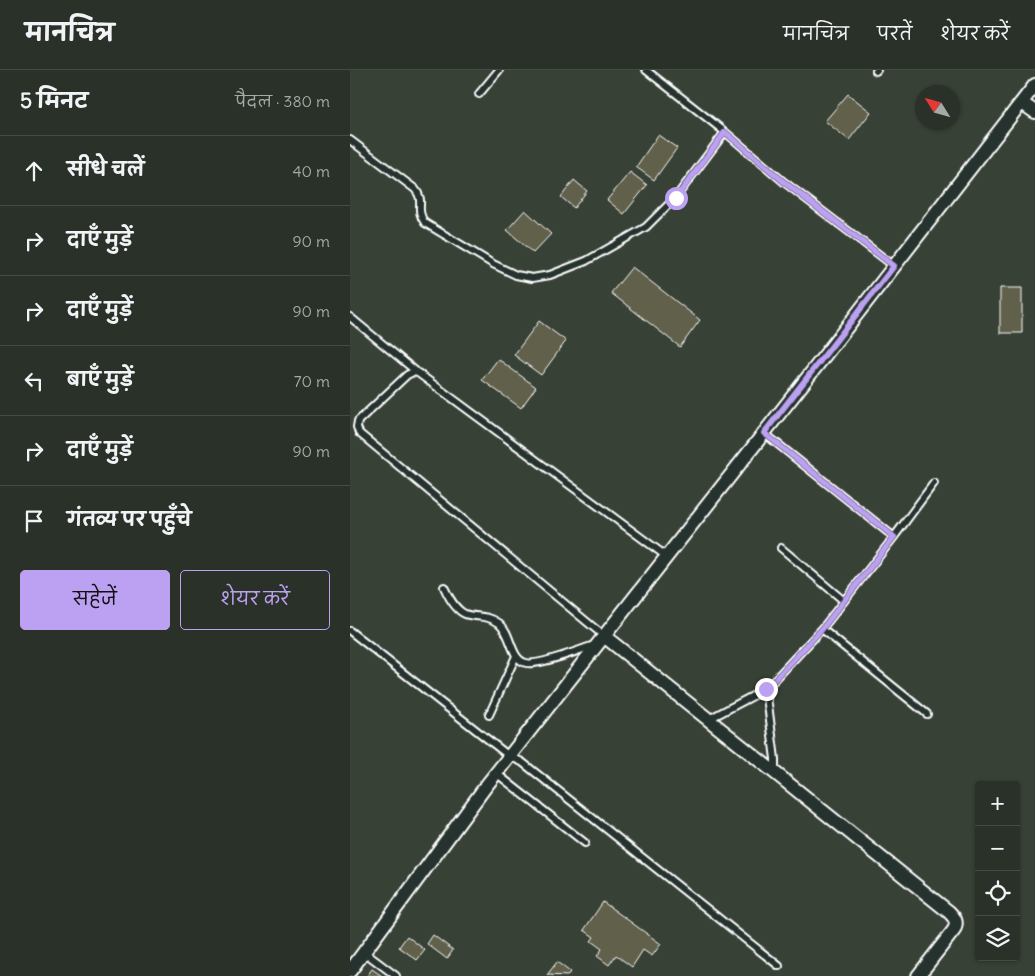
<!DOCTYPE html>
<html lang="hi">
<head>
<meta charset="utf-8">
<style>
  body { margin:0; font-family:Delius,"Playpen Sans Deva",sans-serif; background:#363d34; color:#f1f3f6 }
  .controls { position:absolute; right:15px; bottom:15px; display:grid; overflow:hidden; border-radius:5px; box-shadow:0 1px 4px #0004 }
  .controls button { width:45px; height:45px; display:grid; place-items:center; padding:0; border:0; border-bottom:1px solid #464c45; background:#2a3128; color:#f1f3f6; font:25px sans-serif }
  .compass { position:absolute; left:565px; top:15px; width:45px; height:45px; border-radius:50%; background:#2a3128; box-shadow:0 1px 4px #0004; rotate:307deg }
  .stop { position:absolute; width:15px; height:15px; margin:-11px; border:4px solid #bca0f2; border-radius:50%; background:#fff }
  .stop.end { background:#bca0f2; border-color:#fff; box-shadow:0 1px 5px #0008 }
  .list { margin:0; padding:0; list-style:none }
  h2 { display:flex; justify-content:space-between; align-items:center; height:65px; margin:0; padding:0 20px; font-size:21px }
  h2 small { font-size:16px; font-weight:400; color:#a5a9a8 }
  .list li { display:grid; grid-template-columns:32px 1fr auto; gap:15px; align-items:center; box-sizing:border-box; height:70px; padding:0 20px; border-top:1px solid #464c45 }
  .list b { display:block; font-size:19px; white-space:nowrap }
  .list em { font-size:16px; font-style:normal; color:#a5a9a8 }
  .actions { display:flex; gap:10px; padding:15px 20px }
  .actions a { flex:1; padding:11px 0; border:1px solid #bca0f2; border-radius:5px; text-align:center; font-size:18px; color:#bca0f2 }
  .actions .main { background:#bca0f2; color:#111 }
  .icon { flex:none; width:28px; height:28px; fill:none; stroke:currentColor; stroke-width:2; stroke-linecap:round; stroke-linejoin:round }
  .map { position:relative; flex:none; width:685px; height:906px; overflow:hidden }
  header { display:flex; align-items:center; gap:30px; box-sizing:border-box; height:70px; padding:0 25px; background:#2a3128; border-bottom:1px solid #464c45 }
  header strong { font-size:24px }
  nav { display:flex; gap:28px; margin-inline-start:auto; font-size:18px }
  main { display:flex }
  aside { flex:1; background:#2a3128 }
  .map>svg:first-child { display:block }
  .building { fill:#61614c; stroke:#fff }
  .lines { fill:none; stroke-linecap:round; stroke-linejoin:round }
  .lane-casing { stroke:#fff; stroke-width:10 }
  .street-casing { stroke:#fff; stroke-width:16 }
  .lane { stroke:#26332d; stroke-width:6 }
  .street { stroke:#26332d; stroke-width:12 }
  .route { stroke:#bca0f2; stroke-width:6 }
</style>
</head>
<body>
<header>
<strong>मानचित्र</strong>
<nav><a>मानचित्र</a><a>परतें</a><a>शेयर करें</a></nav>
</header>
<main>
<aside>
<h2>5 मिनट<small>पैदल · 380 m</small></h2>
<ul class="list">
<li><svg class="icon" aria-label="ahead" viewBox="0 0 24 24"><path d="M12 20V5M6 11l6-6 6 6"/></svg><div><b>सीधे चलें</b></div><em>40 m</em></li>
<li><svg class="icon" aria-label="right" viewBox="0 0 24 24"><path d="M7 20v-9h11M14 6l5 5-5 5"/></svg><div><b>दाएँ मुड़ें</b></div><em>90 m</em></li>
<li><svg class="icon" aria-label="right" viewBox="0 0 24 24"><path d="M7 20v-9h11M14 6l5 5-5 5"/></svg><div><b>दाएँ मुड़ें</b></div><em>90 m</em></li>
<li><svg class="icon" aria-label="left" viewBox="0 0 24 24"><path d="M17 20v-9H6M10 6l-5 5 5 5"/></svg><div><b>बाएँ मुड़ें</b></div><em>70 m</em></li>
<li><svg class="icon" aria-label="right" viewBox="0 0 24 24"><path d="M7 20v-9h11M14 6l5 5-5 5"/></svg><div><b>दाएँ मुड़ें</b></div><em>90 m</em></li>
<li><svg class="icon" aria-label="arrive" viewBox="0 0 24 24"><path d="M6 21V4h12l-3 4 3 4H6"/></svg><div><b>गंतव्य पर पहुँचे</b></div></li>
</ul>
<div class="actions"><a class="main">सहेजें</a><a>शेयर करें</a></div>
</aside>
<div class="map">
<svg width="685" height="906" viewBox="0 0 685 906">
  <rect width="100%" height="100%" fill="#384136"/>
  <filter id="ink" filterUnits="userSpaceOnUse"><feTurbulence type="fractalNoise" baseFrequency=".02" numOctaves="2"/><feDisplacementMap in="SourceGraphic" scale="10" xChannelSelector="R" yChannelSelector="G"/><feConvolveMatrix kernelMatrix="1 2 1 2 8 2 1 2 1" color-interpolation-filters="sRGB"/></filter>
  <g filter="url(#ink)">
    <path class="building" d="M498,24L521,42L499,70L475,51Z
      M308,65L327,78L304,110L286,97Z
      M280,102L297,115L274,144L257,130Z
      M224,110L237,121L224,138L211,127Z
      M175,140L201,164L183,183L157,160Z
      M282,197L350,250L330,277L261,223Z
      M650,218H672V263H650Z
      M189,251L216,271L191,305L164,285Z
      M148,289L186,317L171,338L132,310Z
      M253,832L311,874L302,886L293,880L282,897L266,885L259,895L247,886L252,879L241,871L244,867L234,860Z
      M83,865L103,880L97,889L77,874Z
      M57,866L75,880L67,890L49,877Z
      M207,892L220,902L217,906L197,905Z
      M22,899L32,906H17Z"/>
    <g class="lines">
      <g class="lane-casing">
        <path id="lane" d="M296,0L375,62L434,112L544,196
          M526,1L527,0
          M129,24L149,0
          M0,70L65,119C76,132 64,138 75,153L143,194L166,205L182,208L200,205L236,191L296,157L326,127L375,62
          M0,247L68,303
          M414,363L544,467L472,559L416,619L425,689V702
          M544,467L584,413
          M431,478L494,531
          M94,517C98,526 106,540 115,544C126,548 136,544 149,553C162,563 160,589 176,593C188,596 230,580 244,575
          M472,559L577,644
          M0,561L159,686L172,692L429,896
          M254,566L9,363L7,357L8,351L57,305L63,302L68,303L316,486
          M139,645L166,586
          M359,649L416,619
          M146,703L235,773
          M14,882L46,906"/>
      </g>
      <g class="street-casing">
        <path id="street" d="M672,33L685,42
          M254,566L599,842C605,848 608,852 604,860L568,906
          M0,901L136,716L451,316L685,15"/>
      </g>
      <use href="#lane" class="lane"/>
      <use href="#street" class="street"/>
    </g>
  </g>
  <g class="lines" filter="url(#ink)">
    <path class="route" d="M326,128L375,62L434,112L544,196L414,363L544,467L472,559L416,619"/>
  </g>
</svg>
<div class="controls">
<button>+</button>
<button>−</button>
<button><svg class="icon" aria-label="locate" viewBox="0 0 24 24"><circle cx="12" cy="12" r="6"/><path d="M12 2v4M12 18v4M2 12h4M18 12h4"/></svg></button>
<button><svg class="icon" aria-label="layers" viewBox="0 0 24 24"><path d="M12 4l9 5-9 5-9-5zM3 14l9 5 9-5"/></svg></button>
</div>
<svg class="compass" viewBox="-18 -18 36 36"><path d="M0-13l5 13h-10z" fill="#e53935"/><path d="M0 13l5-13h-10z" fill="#a5a9a8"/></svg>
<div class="stop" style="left:326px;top:128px"></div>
<div class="stop end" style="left:416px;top:619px"></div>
</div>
</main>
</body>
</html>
